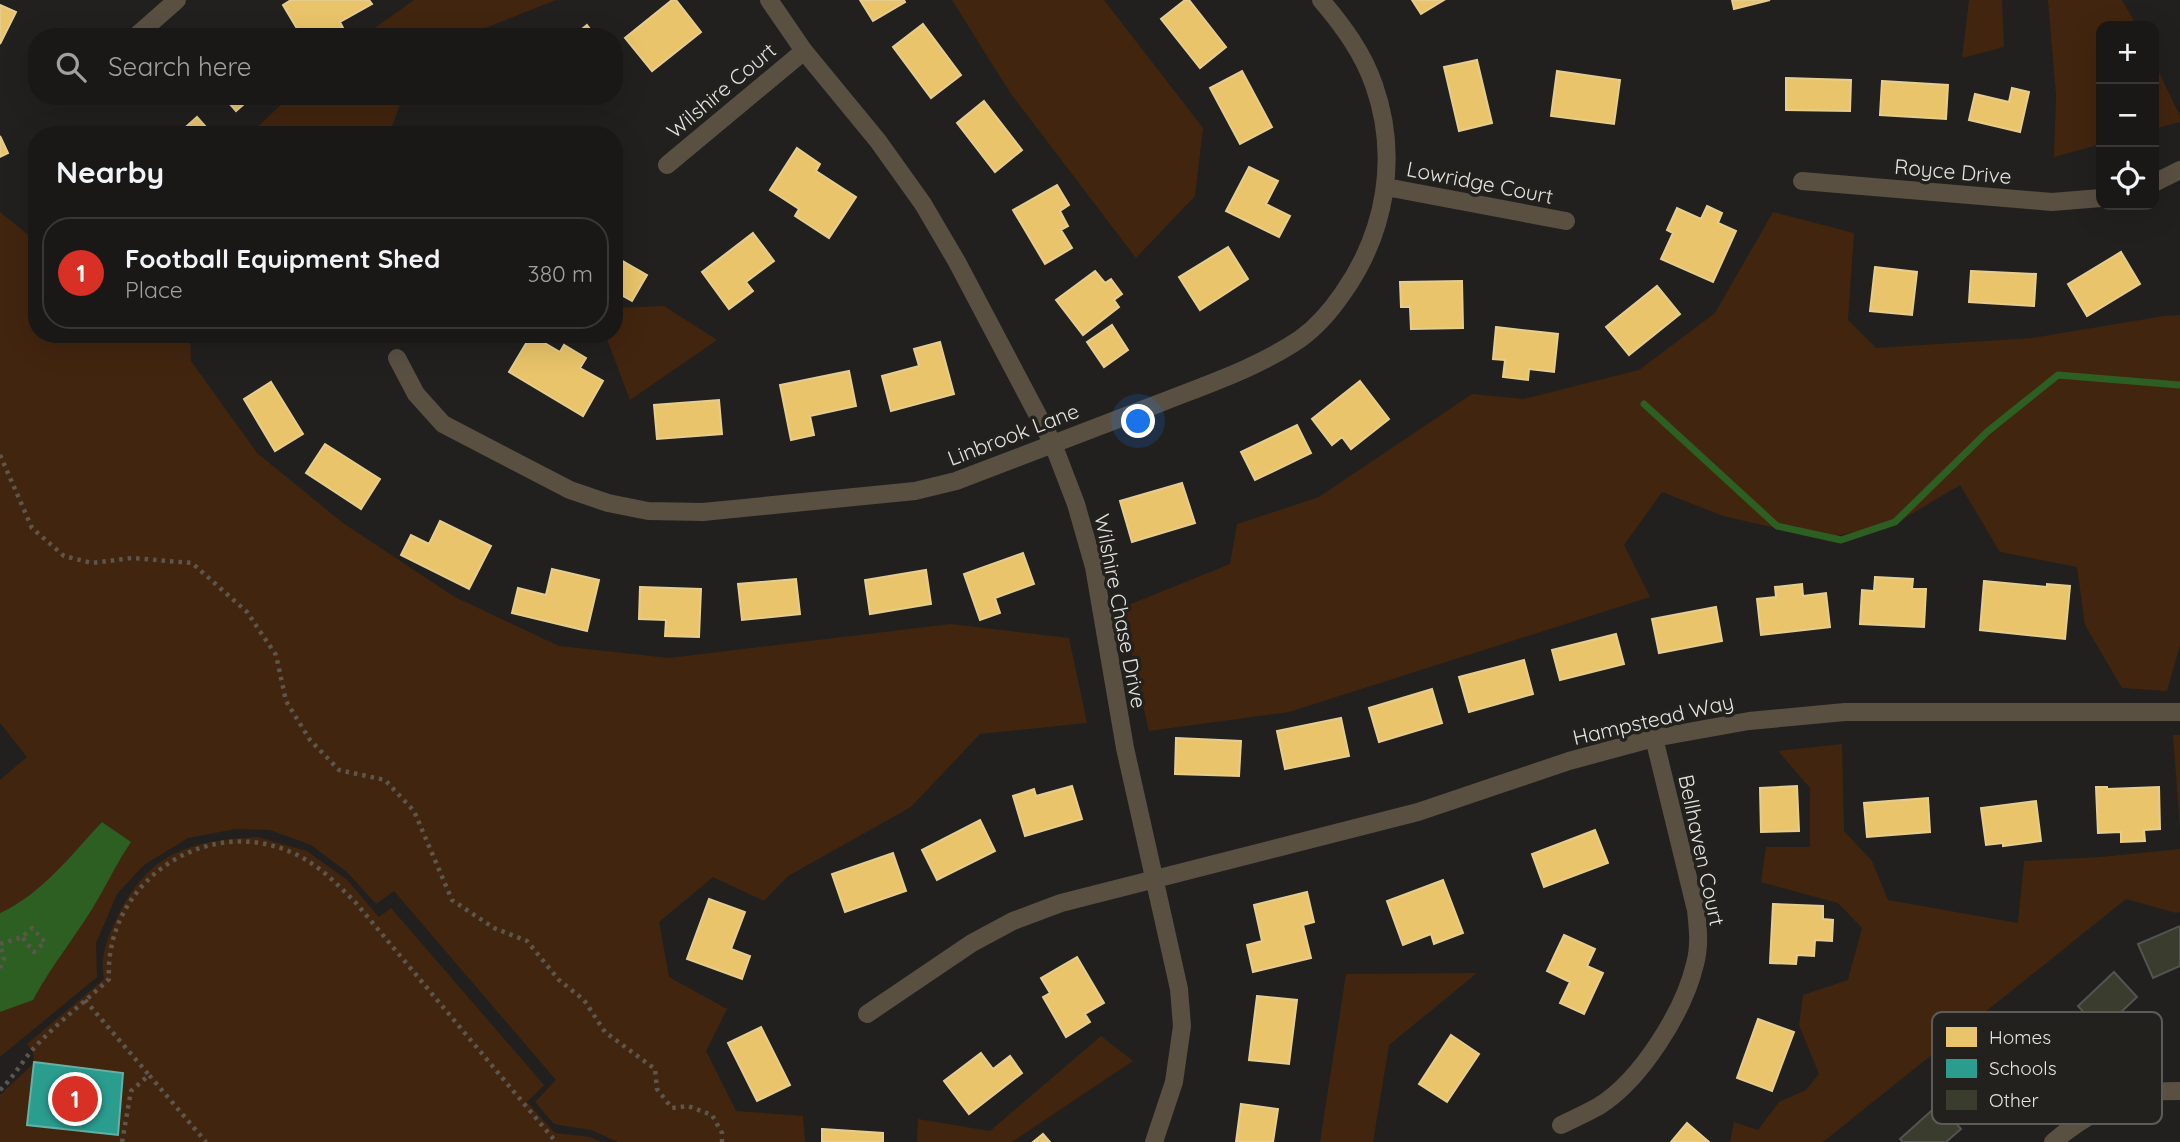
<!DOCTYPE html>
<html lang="en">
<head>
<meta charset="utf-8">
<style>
  body { margin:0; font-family:Quicksand,sans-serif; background:#262523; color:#f1f3f6 }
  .controls { position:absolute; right:21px; top:21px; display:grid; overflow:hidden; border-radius:14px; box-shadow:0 7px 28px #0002 }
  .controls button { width:63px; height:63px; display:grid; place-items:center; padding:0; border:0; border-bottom:2px solid #373735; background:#191816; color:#f1f3f6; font:35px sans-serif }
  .you { position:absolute; left:1139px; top:422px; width:24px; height:24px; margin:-18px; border:5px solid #fff; border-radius:50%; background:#1a73e8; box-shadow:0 0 0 10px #1a73e833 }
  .badge { display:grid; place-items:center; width:46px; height:46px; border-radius:50%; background:#d93025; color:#fff; font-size:23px; font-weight:700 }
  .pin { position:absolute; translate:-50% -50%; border:4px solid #fff; box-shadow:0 2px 7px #0006 }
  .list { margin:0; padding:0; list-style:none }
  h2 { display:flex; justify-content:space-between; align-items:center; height:91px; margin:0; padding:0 28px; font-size:30px }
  h2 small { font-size:23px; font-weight:400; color:#9fa0a1 }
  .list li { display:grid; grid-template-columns:46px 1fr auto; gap:21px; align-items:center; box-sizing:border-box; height:112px; margin:0 14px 14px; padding:0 14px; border:2px solid #373735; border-radius:28px }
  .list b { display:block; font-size:26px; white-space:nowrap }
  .list p { margin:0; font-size:23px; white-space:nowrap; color:#9fa0a1 }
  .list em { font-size:23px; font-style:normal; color:#9fa0a1 }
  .icon { flex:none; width:38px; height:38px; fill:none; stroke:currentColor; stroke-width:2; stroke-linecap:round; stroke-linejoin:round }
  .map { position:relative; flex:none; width:2180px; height:1142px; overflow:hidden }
  .search { position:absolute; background:#191816; box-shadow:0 7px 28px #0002; left:28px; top:28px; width:595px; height:77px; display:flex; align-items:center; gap:18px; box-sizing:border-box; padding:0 24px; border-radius:28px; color:#9fa0a1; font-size:26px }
  .panel { position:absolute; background:#191816; box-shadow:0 7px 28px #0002; left:28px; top:126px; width:595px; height:217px; border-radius:28px }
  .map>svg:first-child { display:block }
  .green { fill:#42250f }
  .water { fill:#2c5f21 }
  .homes { fill:#e9c46a; stroke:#e7cd8d; stroke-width:2 }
  .schools { fill:#2a9d8f; stroke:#62b2a7; stroke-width:2 }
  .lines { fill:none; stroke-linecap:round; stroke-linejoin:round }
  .stream { stroke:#2c5f21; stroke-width:7 }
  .building { fill:#3a3c2e; stroke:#535351; stroke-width:2 }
  .path { stroke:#5c564d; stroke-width:4.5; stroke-dasharray:3.5 5; stroke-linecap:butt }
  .minor { stroke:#595042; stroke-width:18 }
  .labels { text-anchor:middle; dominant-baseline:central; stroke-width:7; stroke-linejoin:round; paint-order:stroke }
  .street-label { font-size:21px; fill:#e3e3e0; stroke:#22211d }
  .key { fill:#22211d; stroke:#5c5b58; stroke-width:2 }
  .key-label { font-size:19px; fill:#e3e3e0 }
</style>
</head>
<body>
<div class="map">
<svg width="2180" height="1142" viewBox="0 0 2180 1142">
  <rect width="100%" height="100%" fill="#21201e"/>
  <path class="green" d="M414,0H556L483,29L478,37H362Z
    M952,0H1104L1203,128L1195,196L1136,258L1011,94Z
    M1969,0H2002L2004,47L1962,58Z
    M2048,0H2122L2137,26H2101V144L2054,157L2056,95Z
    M2154,62L2180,116V122L2154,129Z
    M290,96H403L390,132L392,135H249Z
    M0,212L37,242V334H190L191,361L257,453L343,523L453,596L559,646L669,658L950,624L1069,638L1087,723L980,734L911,807L788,876L764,901L713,877L659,922L669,977L727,1009L706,1051L736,1111L803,1116L805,1142H618L591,1130L554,1124L535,1102L556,1080L394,891L376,904L347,872L311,845L270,830L236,829L188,838L144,865L117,894L96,943L97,977L0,1057V1012L33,999L46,975L80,927L130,842L102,822C71,856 42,894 0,913V780L27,757L0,723Z
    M1773,212L1854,233L1848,320L1876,348L2032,338L2164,316L2180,315V645L2167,691L2122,688L2085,625L2077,567L2000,552L1960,485L1898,522L1823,539L1723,516L1662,492L1624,545L1650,597L1289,712L1149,731L1121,608L1230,564L1237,524L1319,497L1472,394L1524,399L1639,370L1715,313Z
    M664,306L717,340L630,400L605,334H614V308Z
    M2173,735H2180V827Z
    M1842,744L1844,831L1872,861L1888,900L2018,923L2024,861L2101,857L2180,849V912L2176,913L2126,899L1823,1142H1730L1734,1122L1758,1130L1779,1102L1806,1090L1819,1074L1799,1025L1803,995L1848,980L1862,928L1838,903L1761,882L1766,847H1810V788L1778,751Z
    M258,837L307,851L347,880L379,917L391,908L544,1085L527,1102L555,1133L590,1137L602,1142H0V1095L33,1064L28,1124L118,1135L124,1073L34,1062L33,1052L27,1044L104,979C100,958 106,941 115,922C147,853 187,841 258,837Z
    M1477,973L1389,1045L1373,1142H1320L1346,974Z
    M1101,1036L1133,1061L1012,1142H917L918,1119L990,1131Z"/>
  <path class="water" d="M102,822L131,842C118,861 109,880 98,899C78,934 52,964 33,1000L0,1012V913C42,894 71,855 102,822Z"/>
  <path class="homes" d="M291,0H369L372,4L340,22L343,28L329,37H302L283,5Z
    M672,0H676L701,32L652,71L625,38Z
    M860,0H904L905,2L873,21Z
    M1185,0H1189L1226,47L1200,68L1161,19Z
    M1412,0H1444L1421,14Z
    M1732,0H1770L1734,9Z
    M0,5L16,12L0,44Z
    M923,24L961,75L931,98L893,47Z
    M587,25L596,37H572Z
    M1477,60L1492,123L1459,131L1444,67Z
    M1242,71L1272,127L1240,144L1210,88Z
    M1557,71L1620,80L1614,124L1551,116Z
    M1786,78L1851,80L1850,111L1786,110Z
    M1882,81L1948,85L1946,119L1880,115Z
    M2012,88L2029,92L2020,132L1969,120L1975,94L2009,102Z
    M223,96H253L236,111Z
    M984,101L1022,150L995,172L957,123Z
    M197,117L213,135H177Z
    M0,136L8,153L0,157Z
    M797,148L820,164L816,171L856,197L829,238L795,216L799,209L770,190Z
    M1249,167L1278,181L1266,204L1290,216L1279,237L1226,211Z
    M1057,185L1069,205L1060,211L1068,226L1061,230L1072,248L1045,264L1013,210Z
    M1707,206L1722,213L1718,223L1736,231L1713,282L1661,259L1673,233L1667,230L1677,208L1701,219Z
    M753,233L774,261L746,282L753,291L729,309L702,272Z
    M1228,247L1248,279L1200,310L1179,277Z
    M2121,252L2140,284L2087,316L2068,284Z
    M614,256L647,275L632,301L614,291Z
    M1875,267L1917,272L1912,315L1870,311Z
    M1095,271L1105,283L1111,279L1122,294L1114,300L1119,307L1083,335L1056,300Z
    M1971,271L2036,274L2034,306L1969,302Z
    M1462,281L1463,328L1411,329L1410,307H1401L1400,282Z
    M1657,286L1680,314L1629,355L1606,327Z
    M1112,325L1128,350L1104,367L1087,342Z
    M1496,327L1558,334L1554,372L1529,369L1528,380L1503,377L1505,360L1493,359Z
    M531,335L560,352L564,345L586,358L580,368L603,381L583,416L509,372Z
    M940,342L954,394L891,411L882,376L919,366L914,349Z
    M849,371L856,406L810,416L814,435L791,440L780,385Z
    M1360,381L1389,419L1351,449L1342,437L1332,445L1312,419Z
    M271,382L303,434L275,451L244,399Z
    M719,400L722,434L657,439L654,405Z
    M1297,425L1311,453L1255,480L1241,452Z
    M325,444L380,479L361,509L306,473Z
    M1182,483L1195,523L1132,542L1120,501Z
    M440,521L491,546L469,589L401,555L411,535L429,544Z
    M1023,553L1034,584L995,598L1000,613L980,620L964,574Z
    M552,569L599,580L587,631L512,613L518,588L546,595Z
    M926,570L931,604L870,614L865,580Z
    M1875,577L1913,579L1912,589H1926L1924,627L1860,624L1862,590L1874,591Z
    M796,579L800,614L742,620L738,584Z
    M1984,581L2047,587V584L2070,586L2065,639L1980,630Z
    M1802,584L1803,596L1826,593L1830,627L1761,635L1757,599L1776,597L1775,587Z
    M640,587L701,589L699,637L665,636L666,620L639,619Z
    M1716,607L1722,641L1659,653L1652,619Z
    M1616,634L1624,664L1560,680L1552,650Z
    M1524,660L1533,694L1469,712L1459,677Z
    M1432,689L1442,723L1379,742L1369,708Z
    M1341,718L1349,756L1285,769L1277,731Z
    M1176,738L1241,741L1239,776L1175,774Z
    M1072,786L1082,819L1025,836L1013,796L1034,789L1036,796Z
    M1797,786L1799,831L1761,832L1760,788Z
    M2096,787H2107V789L2159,787L2160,829L2144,830L2145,841L2121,842V832L2098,833Z
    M1928,798L1930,832L1867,837L1864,803Z
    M2036,801L2041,841L2003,846V843L1986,845L1981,808Z
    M980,820L995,851L937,880L922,850Z
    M1595,830L1608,863L1544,887L1532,854Z
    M893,853L906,891L845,912L832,874Z
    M1443,880L1463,933L1434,944L1431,934L1403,945L1387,901Z
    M1307,892L1314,922L1303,925L1311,958L1253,972L1247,945L1262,941L1254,905Z
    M709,899L745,912L731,949L750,956L742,979L687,959Z
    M1773,904L1823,906V919L1833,920L1832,941L1815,940L1814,956L1797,955L1796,964L1770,963Z
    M1564,935L1595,949L1587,966L1603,973L1584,1014L1560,1003L1570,982L1547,971Z
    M1077,957L1104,1003L1085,1014L1090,1022L1066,1037L1043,997L1050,993L1041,978Z
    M1257,996L1297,1000L1289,1064L1249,1060Z
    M1758,1019L1794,1032L1772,1091L1737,1078Z
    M761,1027L790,1085L757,1101L728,1043Z
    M1451,1035L1479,1054L1447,1102L1419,1084Z
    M981,1053L993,1069L1010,1056L1022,1073L969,1114L944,1081Z
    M1241,1104L1278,1109L1273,1142H1236Z
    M1687,1123L1709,1142H1671Z
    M822,1129L883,1133V1142H822Z
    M1043,1134L1050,1142H1033Z"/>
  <path class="schools" d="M34,1062L123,1073L118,1135L27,1125Z"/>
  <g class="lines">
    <path class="stream" d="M1644,404L1777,526L1841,540L1895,522L1987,432L2058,375L2180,385"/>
  </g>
  <path class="building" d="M2180,926V966L2153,978L2138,944Z
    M2114,972L2137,997L2101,1031L2078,1006Z
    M1939,1104L1961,1129L1946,1142H1903L1900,1139Z"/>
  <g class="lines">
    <path class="path" d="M0,455L32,528L64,556L92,563L132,558L192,563L247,612L276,655L286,701L310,740L339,770L385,780L414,811L452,900L494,928L527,941L559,980L584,1000L605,1032L655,1069L657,1089L672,1108L688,1106L712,1115L722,1133V1142
      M0,968L4,959L0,944L22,937L32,928L45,942L34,952L22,937
      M85,1000L149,1075
      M0,1090C14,1077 22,1061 35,1047C58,1022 85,1002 109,979C104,883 205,813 293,853C318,864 337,884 356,903L556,1142
      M122,1142L131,1091L149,1075L206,1142"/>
    <path class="minor" d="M769,0L804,51L878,141L923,204L957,262L1053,444L1076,504L1094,567L1125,748L1179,989L1182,1026L1174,1082L1154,1142
      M135,37L177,0
      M667,165L804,51
      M1802,181L2052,202L2101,198
      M2154,183L2180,170
      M1386,187L1566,221
      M397,358L416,394L443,424L570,490L608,503L648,511L703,512L915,491L956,481C1024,455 1092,429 1160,403C1208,384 1257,368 1300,339C1317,327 1332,309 1343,293C1386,232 1399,156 1374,85C1363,53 1343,26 1321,0
      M867,1014L972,943L1013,921L1061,903L1418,812L1569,761L1654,738L1749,721L1845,712H2180
      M1561,1125C1573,1119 1587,1113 1599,1106C1641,1080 1684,1011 1695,964C1700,946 1698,928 1696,910L1654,738
      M2053,1142C2074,1124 2113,1099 2141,1093C2153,1091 2168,1091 2180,1091"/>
  </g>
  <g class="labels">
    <g class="street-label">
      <text transform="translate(721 90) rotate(-40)">Wilshire Court</text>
      <text transform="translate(1953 171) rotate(5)">Royce Drive</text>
      <text transform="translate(1480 182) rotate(11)">Lowridge Court</text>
      <text transform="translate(1013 434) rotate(-21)">Linbrook Lane</text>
      <text transform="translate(1121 611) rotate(79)">Wilshire Chase Drive</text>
      <text transform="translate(1653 719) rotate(-13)">Hampstead Way</text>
      <text transform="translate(1702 850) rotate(78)">Bellhaven Court</text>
    </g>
  </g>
  <rect x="1932" y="1012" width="230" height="112" rx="10" class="key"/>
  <rect x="1946" y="1027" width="31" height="20" fill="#e9c46a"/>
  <rect x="1946" y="1059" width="31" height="19" fill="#2a9d8f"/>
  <rect x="1946" y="1090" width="31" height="20" fill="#3a3c2e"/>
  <g class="key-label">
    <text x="1989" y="1044">Homes</text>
    <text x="1989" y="1075">Schools</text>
    <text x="1989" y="1107">Other</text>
  </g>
</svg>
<div class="controls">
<button>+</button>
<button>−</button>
<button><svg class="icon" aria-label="locate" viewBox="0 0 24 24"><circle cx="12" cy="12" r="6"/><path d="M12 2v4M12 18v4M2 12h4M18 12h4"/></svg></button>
</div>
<div class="you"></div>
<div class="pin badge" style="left:75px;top:1099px">1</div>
<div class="search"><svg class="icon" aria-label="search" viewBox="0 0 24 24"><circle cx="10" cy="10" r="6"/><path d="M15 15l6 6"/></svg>Search here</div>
<section class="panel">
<h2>Nearby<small></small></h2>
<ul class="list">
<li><span class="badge">1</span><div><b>Football Equipment Shed</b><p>Place</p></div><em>380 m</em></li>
</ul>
</section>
</div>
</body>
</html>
